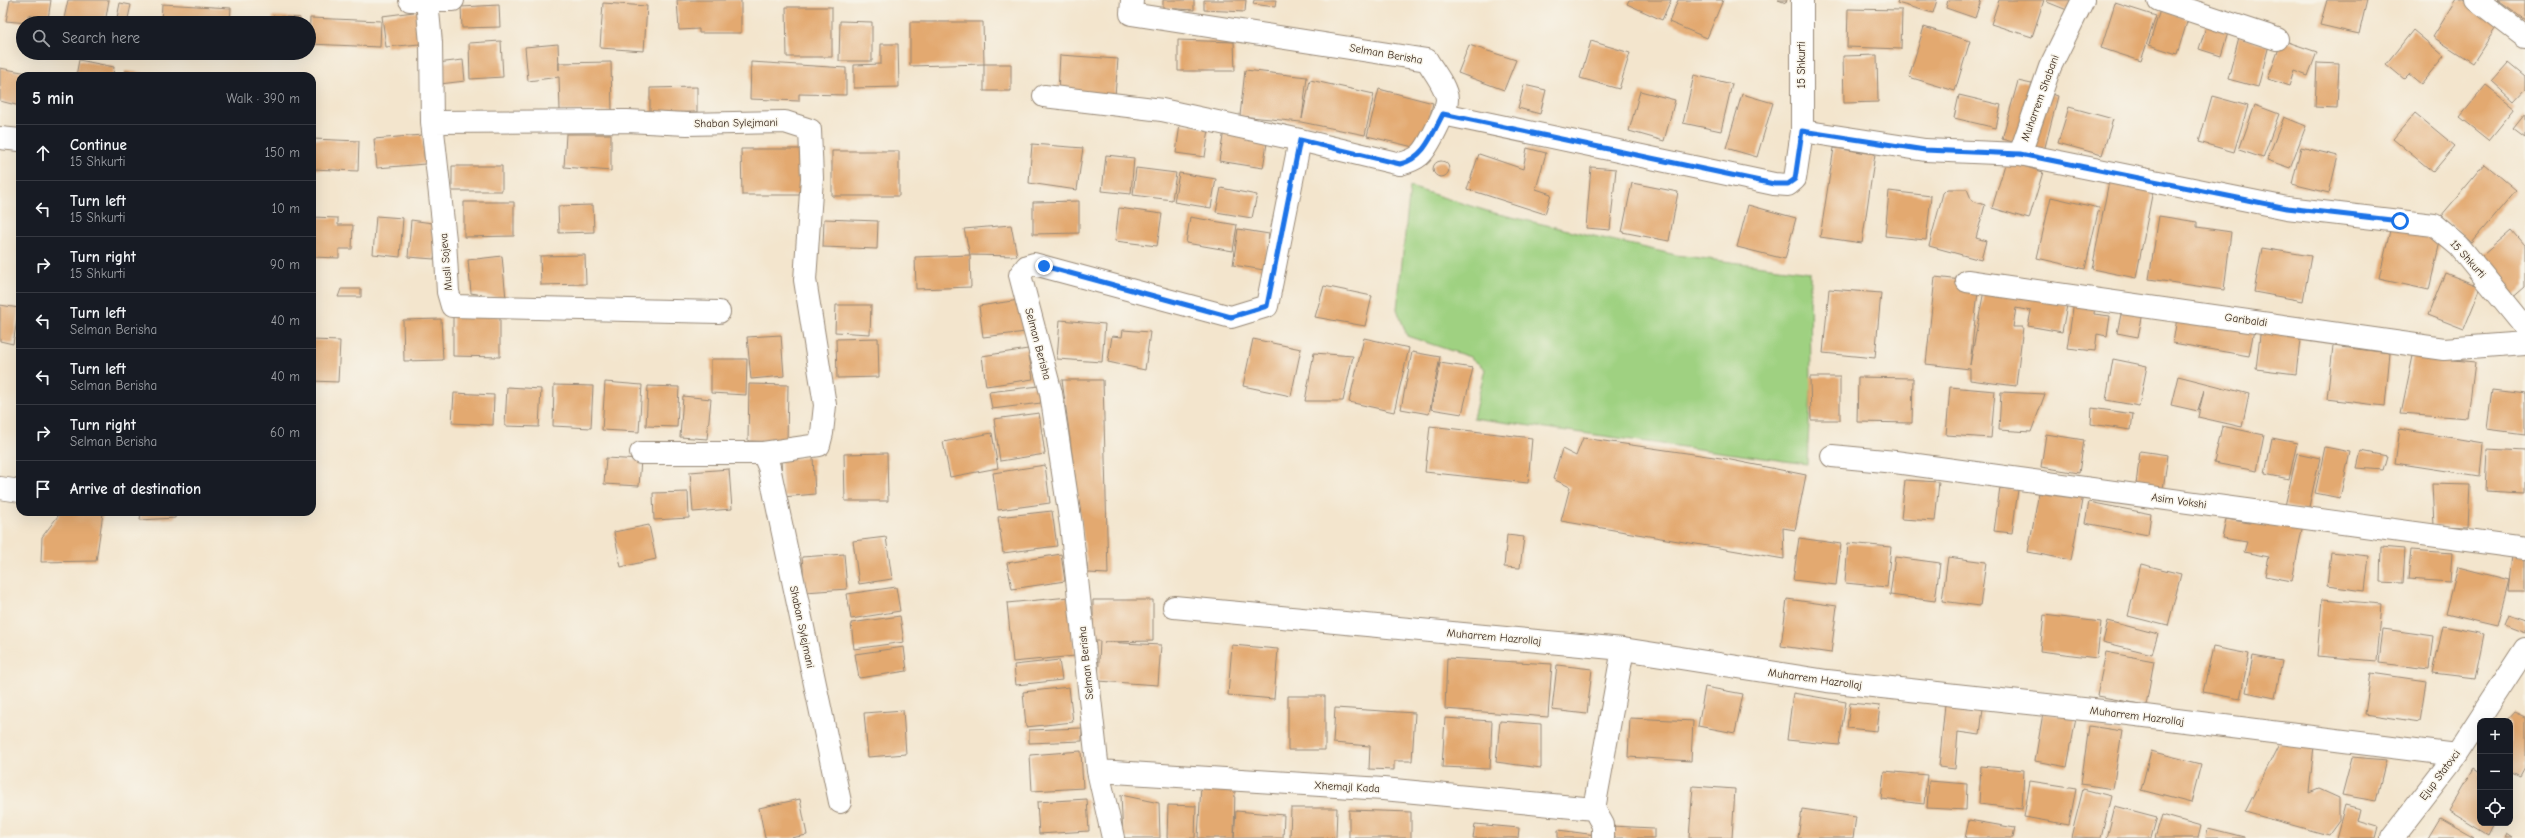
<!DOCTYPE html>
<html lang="en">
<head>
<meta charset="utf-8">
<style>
  body { margin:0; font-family:"Comic Neue",sans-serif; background:#242831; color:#f1f3f6 }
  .controls { position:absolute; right:12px; bottom:12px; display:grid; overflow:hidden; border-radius:8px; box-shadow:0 4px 16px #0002 }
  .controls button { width:36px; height:36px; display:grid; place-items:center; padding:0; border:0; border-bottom:1px solid #363941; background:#171b24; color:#f1f3f6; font:20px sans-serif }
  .stop { position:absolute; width:12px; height:12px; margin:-9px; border:3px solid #1a73e8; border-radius:50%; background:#fff }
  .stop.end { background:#1a73e8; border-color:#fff; box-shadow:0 1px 4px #0008 }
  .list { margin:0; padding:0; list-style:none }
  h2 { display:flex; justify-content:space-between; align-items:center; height:52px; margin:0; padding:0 16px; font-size:17px }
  h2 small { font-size:13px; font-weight:400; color:#9ea1a6 }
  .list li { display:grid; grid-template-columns:26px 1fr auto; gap:12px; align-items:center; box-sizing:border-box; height:56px; padding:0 16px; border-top:1px solid #363941 }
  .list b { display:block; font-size:15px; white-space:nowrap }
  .list p { margin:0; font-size:13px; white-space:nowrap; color:#9ea1a6 }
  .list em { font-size:13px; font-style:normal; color:#9ea1a6 }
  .icon { flex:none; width:22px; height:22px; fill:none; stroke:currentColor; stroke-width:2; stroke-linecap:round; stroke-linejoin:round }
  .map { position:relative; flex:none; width:2525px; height:838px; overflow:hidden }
  .search { position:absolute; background:#171b24; box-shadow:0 4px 16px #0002; left:16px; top:16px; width:300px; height:44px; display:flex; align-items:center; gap:10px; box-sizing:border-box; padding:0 14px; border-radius:22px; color:#9ea1a6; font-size:15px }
  .panel { position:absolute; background:#171b24; box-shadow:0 4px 16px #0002; left:16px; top:72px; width:300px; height:444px; border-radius:12px }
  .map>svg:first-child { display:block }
  .green { fill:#9fd181; stroke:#6d7e50 }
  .building { fill:#e3a970 }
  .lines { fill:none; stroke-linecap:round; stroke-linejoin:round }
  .street-casing { stroke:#978876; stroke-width:24 }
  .street { stroke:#fff; stroke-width:22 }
  .route { stroke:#1a73e8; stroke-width:5 }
  .labels { text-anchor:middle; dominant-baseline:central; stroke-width:3; stroke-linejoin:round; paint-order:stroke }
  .street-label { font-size:11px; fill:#3b2a1e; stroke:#f7f3e8 }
</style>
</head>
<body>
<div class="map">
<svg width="2525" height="838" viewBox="0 0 2525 838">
  <rect width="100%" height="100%" fill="#f7f3e8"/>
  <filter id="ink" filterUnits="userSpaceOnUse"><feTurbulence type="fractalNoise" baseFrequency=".025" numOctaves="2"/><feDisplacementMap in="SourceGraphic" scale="8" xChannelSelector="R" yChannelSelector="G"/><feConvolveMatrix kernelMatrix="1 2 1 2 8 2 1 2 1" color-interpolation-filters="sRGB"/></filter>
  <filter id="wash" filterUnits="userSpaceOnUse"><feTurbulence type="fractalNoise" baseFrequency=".012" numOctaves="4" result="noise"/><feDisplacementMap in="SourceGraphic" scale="16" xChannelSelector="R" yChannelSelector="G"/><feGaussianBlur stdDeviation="0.9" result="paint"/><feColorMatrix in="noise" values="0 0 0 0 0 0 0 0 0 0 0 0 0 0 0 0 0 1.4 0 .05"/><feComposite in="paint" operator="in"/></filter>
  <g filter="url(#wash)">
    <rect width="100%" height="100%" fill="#f3e5cd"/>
    <path class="green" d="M1410,187L1490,212L1676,255L1810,272L1811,388L1807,464L1473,418L1485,369L1470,357L1407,336L1397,309Z"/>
    <g id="blocks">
      <path class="building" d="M10,0H51L48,19L28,15L27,23L6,21Z
        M68,0H109L105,23H63Z
        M677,0H741V33H699V29L679,30Z
        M1163,0H1194V10L1163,8Z
        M1204,0H1246L1245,12L1204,10Z
        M1254,0H1276L1275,7L1253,4Z
        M1629,0H1671L1662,20L1627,4Z
        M1678,0H1723L1707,38L1669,22Z
        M1778,0H1787L1786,3Z
        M1898,0H1937L1933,13L1897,3Z
        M1948,0H1981L1975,18L1946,8Z
        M1999,0H2044L2032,37L1991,24Z
        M2047,0H2094L2087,18L2047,2Z
        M2327,0H2367L2359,34L2320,25Z
        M2456,0H2464L2499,23L2473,63L2433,37Z
        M2497,0H2525V20Z
        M120,3L131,5L127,23H116Z
        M603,3L647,6L644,51L600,48Z
        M2115,3L2156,16L2141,61L2101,48Z
        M162,4L231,8L230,23H161Z
        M499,5L500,27L462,28L461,7Z
        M786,7H832V57H787Z
        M1848,9L1902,10L1901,49L1847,47Z
        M2160,10L2188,19L2177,54L2149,45Z
        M422,11L431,43L386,47L382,16Z
        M273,16L300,18L299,23H272Z
        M310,18L381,21L380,47L309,44Z
        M2208,20L2230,26L2221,56L2199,49Z
        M840,21L872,22V61H839Z
        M910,22H983L984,64L910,66Z
        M1924,27L1970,41L1955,91L1909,77Z
        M2413,30L2444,56L2421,84L2409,74L2404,79L2386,64Z
        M2239,37L2269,45L2258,87L2228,79Z
        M1178,40L1234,42L1235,71H1178Z
        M2282,40L2317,52L2308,76L2294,71L2289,86L2268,79Z
        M501,41L503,77L470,79L469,43Z
        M1591,41L1630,53L1619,89L1580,78Z
        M558,44L559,70V63L611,62L612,111H560L559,77L528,81L525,47Z
        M881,44H898L899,87L854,88V65L881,64Z
        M1469,45L1516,60L1504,90L1458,73Z
        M196,53H229V56L196,55Z
        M1060,55L1118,59L1115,96L1058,92Z
        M1877,55L1878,102L1844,103L1843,56Z
        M79,60L114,67L113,76H76Z
        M463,60L465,81L440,84L437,63Z
        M751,62L846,68V95L799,94V101L750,99Z
        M2317,63L2339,64L2337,108L2315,107Z
        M2508,63L2525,77V89L2514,101L2492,81Z
        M984,64H1011V91H984Z
        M0,68L33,74L32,76H20V106L0,101Z
        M1245,70L1307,77L1302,119L1310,80L1374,94L1365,135L1301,122L1240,116Z
        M125,71L162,75V76H125Z
        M1694,75L1732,84L1721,131L1683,123Z
        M2018,81L2036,85L2035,89L2058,96L2044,151L2002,139Z
        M1524,85L1546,90L1540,114L1518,108Z
        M2486,85L2515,108L2489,140L2460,117Z
        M697,87V112L650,113V88Z
        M1379,89L1433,103L1422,149L1367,136Z
        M1640,91L1675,100L1664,141L1629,131Z
        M1742,94L1773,103L1757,157L1726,148Z
        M1959,95L2001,105L1996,128L1954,118Z
        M2212,96L2248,106L2234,152L2199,142Z
        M2255,105L2279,114L2263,158L2239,150Z
        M2069,107L2113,119L2102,155L2058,143Z
        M2415,113L2455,146L2433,172L2393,139Z
        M2525,114V138L2513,129Z
        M2284,117L2306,126L2290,168L2267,160Z
        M1180,124L1209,129L1205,157L1176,153Z
        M1224,130L1268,137L1263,168L1219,161Z
        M566,134H611V171L564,167Z
        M422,135L425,164L377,168L374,139Z
        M313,139L359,141L358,171L312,169Z
        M1032,144L1083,148L1077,190L1029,183Z
        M2301,147L2338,156L2329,193L2292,184Z
        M1527,148L1546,153L1536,189L1551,194L1545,214L1467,189L1479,154L1523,169Z
        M1834,148L1875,154L1862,243L1820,237Z
        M741,149H802V195H742Z
        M832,151H899V196H832Z
        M1106,155L1134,158L1131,194L1102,191Z
        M2006,161L2043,172L2029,219L1992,208Z
        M1433 169a8 8 0 1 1 16 0a8 8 0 1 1-16 0Z
        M2485,164L2516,190L2472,242L2441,216Z
        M452,166H502V191H452Z
        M1591,167L1616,169L1610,230L1586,228Z
        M1136,168L1176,173L1172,200L1133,195Z
        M1179,173L1216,179L1211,208L1174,202Z
        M2109,181L2153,190L2136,278L2092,269Z
        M1632,183L1678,192L1669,241L1622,232Z
        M1221,188L1257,195L1252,218L1216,212Z
        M1947,189H1967L1972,201L1985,205L1976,238L1986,241L1981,260L1929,246L1943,193Z
        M1889,191L1931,196L1926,240L1885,236Z
        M2051,197L2099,208L2085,269L2037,258Z
        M1079,201V233L1033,234V202Z
        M464,202H514V236L464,237Z
        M593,205L594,232L559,233L558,206Z
        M1748,205L1796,218L1785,259L1737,247Z
        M1119,208L1162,214L1157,246L1115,241Z
        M376,216L403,218L400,257L373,254Z
        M2159,216L2197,222V227L2231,232L2224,290L2149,279Z
        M312,217L338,218V225H353L352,249H339V258L312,257Z
        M1190,217L1237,225L1233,251L1186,243Z
        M824,219L878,221L877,249L823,247Z
        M411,220L439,224L434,259L408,257Z
        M1011,225L1017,256L970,255L964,229Z
        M2391,226L2441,237L2429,290L2379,279Z
        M1238,229L1269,234L1264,270L1233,265Z
        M2512,230L2525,245V287L2510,300L2476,261Z
        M2262,248L2311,256L2303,301L2254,292Z
        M585,255L586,284L541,285L540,256Z
        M970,255L971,287L916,289L915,257Z
        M502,256L506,299L471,293L468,260Z
        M2445,273L2481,287L2464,329L2428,315Z
        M1935,277L1979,282L1970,365L1985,285L2067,305L2062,332L2028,326L2031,311L2016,308L2013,327H2023L2016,386L1970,380V369L1926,364Z
        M1324,286L1372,296L1365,326L1315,317Z
        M341,289H361V297H338Z
        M1829,289L1881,293L1875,358L1823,353Z
        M1019,300L1026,332L983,337L979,306Z
        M2074,302L2095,305L2094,314L2110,316L2107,336L2097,334L2095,351L2067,348Z
        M0,305L19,308L13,344L0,341Z
        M836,305H871L870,334L835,332Z
        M2123,305L2144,308L2138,337L2117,333Z
        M453,315L500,316V357L453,356Z
        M2177,318L2254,330L2249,356L2173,343Z
        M441,319L443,360L404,361L403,320Z
        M1060,320L1105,324L1102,362L1057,359Z
        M2261,327L2301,332L2296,374L2256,369Z
        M1123,330L1150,332L1145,370L1108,362L1112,336L1122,337Z
        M781,335L784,376L751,379L747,337Z
        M878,338L879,377L837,378L836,339Z
        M1364,338L1409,348L1394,412L1349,402Z
        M1253,339L1301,349L1291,396L1243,386Z
        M312,340L340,341L338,382L312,381Z
        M2333,346L2390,353L2385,406L2327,399Z
        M1028,349L1033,379L986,386L982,356Z
        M1412,352L1440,357L1429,414L1401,409Z
        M1314,353L1353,356L1343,401H1305Z
        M2413,356L2475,362L2468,418L2401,413Z
        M711,359H747L746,395L711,393Z
        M2113,359L2147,366L2139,406L2106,400Z
        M1440,363L1473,368L1462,414L1431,409Z
        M2178,376L2249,394L2242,427L2198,417L2204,390L2198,411L2171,405Z
        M1810,377H1840V420H1811Z
        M1858,377L1913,378L1912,423L1857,422Z
        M1062,380H1103L1108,574L1088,573Z
        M605,382L642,385L639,432L602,430Z
        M749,384L788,385L787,442L748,441Z
        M554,385L593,386L591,428L553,426Z
        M648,386L679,387L677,427L646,426Z
        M1039,386L1041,403L992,409L989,392Z
        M507,387L541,389L539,427L505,426Z
        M1950,387L1995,391L1991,438L1946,435Z
        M2492,390L2525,394V434L2487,429Z
        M2001,392L2045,394L2031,432L1999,430Z
        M454,393L494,395L493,425L452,423Z
        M683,396L711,399L707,439L680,437Z
        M2092,408L2133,414L2131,430L2091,424Z
        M1039,413L1045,454L1000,461L994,419Z
        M1430,426L1532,438L1528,483L1425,472Z
        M2222,426L2264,435L2257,471L2214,463Z
        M2400,429L2483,443L2480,476L2395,463Z
        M992,433L998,468L950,477L943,442Z
        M2046,434L2084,440L2079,473L2041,467Z
        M1583,438L1721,458L1806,475L1795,530L1783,528L1784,559L1561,521L1570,487L1553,479L1562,449L1576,456Z
        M2272,438L2297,443L2289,479L2265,474Z
        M2325,447L2350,452L2340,498L2315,493Z
        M2487,449L2525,451V493L2485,491Z
        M2140,451L2168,455L2163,489L2136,485Z
        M2361,451L2387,456L2383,470L2357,468Z
        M887,453L888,501H845L844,454Z
        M2297,453L2320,458L2308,511L2285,506Z
        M813,457L815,494L783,497L781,460Z
        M606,458L641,460L639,486L604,484Z
        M1045,465L1050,503L998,510L993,473Z
        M729,469L732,509L693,512L690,472Z
        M1905,480L1939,482L1935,521L1901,519Z
        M2432,484L2470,485L2468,527L2434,526Z
        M2040,487L2083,495L2071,560L2028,552Z
        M2000,488L2018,490L2012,533L1994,531Z
        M688,492L689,518L654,520L653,493Z
        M2089,502L2151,514L2148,535L2085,523Z
        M1052,511L1057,546L1003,553L998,517Z
        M61,512L103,513L96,561L41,562L42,537Z
        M141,512H176L175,518L140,520Z
        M2251,515L2303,524L2292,581L2265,576L2269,557L2244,552L2247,542L2222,538L2226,519L2250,523Z
        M649,525L656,559L621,567L614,532Z
        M1507,535L1524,537L1520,568L1504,567Z
        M886,537L892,579L859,584L853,541Z
        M1799,538L1841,544L1836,585L1793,580Z
        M1848,543L1891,547L1887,587L1845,583Z
        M2381,547L2405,549L2403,583L2380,582Z
        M2411,550L2452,553L2450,582L2408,579Z
        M2331,552L2369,556L2365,591L2327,586Z
        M844,554L847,589L805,592L802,557Z
        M1061,554L1065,581L1012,589L1007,563Z
        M2512,555H2525V592H2508Z
        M1895,557L1940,563L1935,601L1890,595Z
        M1948,557L1986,562L1980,606L1942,601Z
        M2141,564L2181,574L2168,626L2128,616Z
        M2458,567L2509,580L2497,626L2446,614Z
        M896,587L900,611L851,619L847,594Z
        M1069,597L1075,656L1013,662L1007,603Z
        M1787,599L1837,606L1831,653L1781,646Z
        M2322,599L2382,604L2377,661L2317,656Z
        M1093,600H1153V641L1104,642L1161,645L1158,685L1098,681L1100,641H1093Z
        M2508,614L2525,620V632L2504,624Z
        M2044,615L2101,622L2097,658L2040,651Z
        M900,616L904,642L854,649L851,623Z
        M2108,621L2158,634L2152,654L2103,642Z
        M2443,626L2484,634L2475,678L2433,673Z
        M2383,629L2434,636L2430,669L2379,663Z
        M1232,645L1278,649L1274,699L1228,695Z
        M904,647L907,671L859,678L855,654Z
        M2213,647L2249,654L2240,699L2203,692Z
        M2106,652L2154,661L2146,705L2097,696Z
        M2253,656L2282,661L2275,698L2246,692Z
        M1447,658L1552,664L1548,717L1445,709Z
        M1059,660L1062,680L1016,685L1014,665Z
        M1557,665L1592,669L1587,714L1552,710Z
        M2371,673L2426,681L2420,722L2365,714Z
        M1069,687L1073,722L1026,727L1023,692Z
        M1705,687L1743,694L1735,733L1698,726Z
        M1793,693L1846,702L1839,745L1787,740Z
        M1288,696H1325V750H1288Z
        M1850,703L1880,706L1877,731L1847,728Z
        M1945,704L1983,708L1980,735L1958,732L1955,769L1939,767Z
        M1335,708L1415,713L1412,761H1394V770L1369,769L1370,746L1333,743Z
        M903,710L906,754L868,757L864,713Z
        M2043,713L2076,718L2067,767L2035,761Z
        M2514,713L2525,718V768L2520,777L2510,772V721H2507Z
        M1445,718L1492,721L1490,769L1442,767Z
        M1630,718L1693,721L1691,761L1628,757Z
        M1500,721L1541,724V768L1496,762Z
        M2089,726L2122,731L2113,789L2081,784Z
        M1082,728V741L1029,743V730Z
        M2279,744L2314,746L2309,793L2319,789L2339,798V820L2328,835L2245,812Z
        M1081,751L1083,788L1032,791L1030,755Z
        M2151,751L2201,764L2191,803L2141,790Z
        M2352,757L2386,760L2376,801L2342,795Z
        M1981,766L2024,770L2022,809L1979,804Z
        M2474,768L2480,772V823H2494L2488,835L2449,811Z
        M1884,771L1927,775L1924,804L1881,799Z
        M1929,781L1967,784L1966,810L1927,808Z
        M2030,781L2076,788L2069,825L2024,817Z
        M1201,785L1235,787L1234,838H1198Z
        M1693,786L1735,789L1732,838H1689Z
        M2083,789L2111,796L2101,838L2071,837Z
        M1121,795L1159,803L1160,838H1123Z
        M800,799L807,835L791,838H765L759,808Z
        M1087,799L1089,831L1039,834L1037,802Z
        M1168,805L1196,806L1195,838H1167Z
        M2345,805L2361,809L2358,821L2378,827L2375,838H2336Z
        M2115,806L2157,817L2151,838H2107Z
        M1291,808H1337L1336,838H1290Z
        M1802,809L1856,817L1853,838H1798Z
        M1349,810L1411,812V838H1349Z
        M1236,811L1284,815L1283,838H1234Z
        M2162,815L2201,826L2198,838H2155Z
        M2440,818L2475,838H2428Z
        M1969,820L2015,828L2013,838H1965Z
        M1475,824L1519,828L1518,838H1473Z
        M1611,826L1654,828V838H1610Z
        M2208,828L2244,837V838H2206Z
        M1558,830L1596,835V838H1558Z
        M2506,834L2512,838H2504Z"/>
    </g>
  </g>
  <g filter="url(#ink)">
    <use href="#blocks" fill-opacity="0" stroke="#978876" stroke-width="1"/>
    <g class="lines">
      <g class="street-casing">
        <path id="street" d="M410,0H453
          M1802,0V131
          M2159,0L2277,39
          M2477,0L2525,37
          M427,1L431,43L432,122L445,240L448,292L452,306L719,312
          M1044,96L1162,110L1300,140
          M1443,114L1774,184L1788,185L1795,179L1802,131L1925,150L2020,154L2287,208L2434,225L2459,246L2525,327
          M432,122L627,121L687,124L785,122L810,130L812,178L805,280L825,405L822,433L819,445L763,453L769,467L840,802
          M0,138L20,140
          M2020,154L2050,67L2083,0
          M1967,281L2444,349L2525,343
          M641,453H763
          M1832,456L1895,462L2525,548
          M0,488L20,491
          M1174,607L1623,649L1827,681L2129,714L2456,755
          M1098,771L1383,789L1594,809L1623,649
          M1594,809L1603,825V838
          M1113,838L1098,771L1071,525L1051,393L1020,275L1027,266L1034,264L1231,317L1267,306L1300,140L1400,164C1408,162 1414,160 1420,155C1428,148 1447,110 1447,99C1446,86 1433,71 1427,60L1131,14L1132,0
          M2392,838L2456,755L2525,649"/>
      </g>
      <use href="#street" class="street"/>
    </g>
  </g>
  <g class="lines" filter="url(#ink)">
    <path class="route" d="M1044,266L1231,317L1267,306L1300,140L1400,164C1425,158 1432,134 1443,114L1774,184H1788L1795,179L1802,131L1925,150L2020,154L2287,208L2400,221"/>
  </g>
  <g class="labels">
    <g class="street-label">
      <text transform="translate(1386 54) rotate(10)">Selman Berisha</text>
      <text transform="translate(1801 65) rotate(-90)">15 Shkurti</text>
      <text transform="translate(2040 98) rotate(-70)">Muharrem Shabani</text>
      <text transform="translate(736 123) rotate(-1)">Shaban Sylejmani</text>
      <text transform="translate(2468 259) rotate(48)">15 Shkurti</text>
      <text transform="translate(446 262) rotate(-95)">Musli Sojeva</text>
      <text transform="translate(2246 320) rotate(8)">Garibaldi</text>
      <text transform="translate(1038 344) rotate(75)">Selman Berisha</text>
      <text transform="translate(2179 501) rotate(8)">Asim Vokshi</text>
      <text transform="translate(802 627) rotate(78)">Shaban Sylejmani</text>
      <text transform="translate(1494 637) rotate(5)">Muharrem Hazrollaj</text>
      <text transform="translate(1086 663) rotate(-96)">Selman Berisha</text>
      <text transform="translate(1815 679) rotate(8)">Muharrem Hazrollaj</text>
      <text transform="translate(2137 716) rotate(7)">Muharrem Hazrollaj</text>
      <text transform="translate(2440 775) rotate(-53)">Ejup Statovci</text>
      <text transform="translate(1347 787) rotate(3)">Xhemajl Kada</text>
    </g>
  </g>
</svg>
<div class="controls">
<button>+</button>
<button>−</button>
<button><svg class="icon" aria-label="locate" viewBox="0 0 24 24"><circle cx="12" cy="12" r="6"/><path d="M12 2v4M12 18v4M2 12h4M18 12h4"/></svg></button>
</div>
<div class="stop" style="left:2400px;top:221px"></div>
<div class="stop end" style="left:1044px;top:266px"></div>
<div class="search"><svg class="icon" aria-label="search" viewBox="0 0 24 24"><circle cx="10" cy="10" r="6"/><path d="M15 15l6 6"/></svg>Search here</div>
<section class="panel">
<h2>5 min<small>Walk · 390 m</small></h2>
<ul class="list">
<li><svg class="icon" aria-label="ahead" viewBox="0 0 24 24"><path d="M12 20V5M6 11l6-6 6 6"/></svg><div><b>Continue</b><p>15 Shkurti</p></div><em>150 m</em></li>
<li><svg class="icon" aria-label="left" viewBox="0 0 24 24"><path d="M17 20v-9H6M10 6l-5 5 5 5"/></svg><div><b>Turn left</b><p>15 Shkurti</p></div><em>10 m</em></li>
<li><svg class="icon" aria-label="right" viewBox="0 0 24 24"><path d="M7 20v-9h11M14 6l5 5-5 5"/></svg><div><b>Turn right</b><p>15 Shkurti</p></div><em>90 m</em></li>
<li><svg class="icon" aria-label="left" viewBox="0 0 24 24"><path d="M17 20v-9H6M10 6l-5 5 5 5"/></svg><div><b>Turn left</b><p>Selman Berisha</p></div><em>40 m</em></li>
<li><svg class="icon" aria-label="left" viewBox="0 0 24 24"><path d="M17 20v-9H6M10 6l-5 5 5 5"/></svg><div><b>Turn left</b><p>Selman Berisha</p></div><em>40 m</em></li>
<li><svg class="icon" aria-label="right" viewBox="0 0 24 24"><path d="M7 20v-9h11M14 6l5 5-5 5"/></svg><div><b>Turn right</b><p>Selman Berisha</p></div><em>60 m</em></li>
<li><svg class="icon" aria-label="arrive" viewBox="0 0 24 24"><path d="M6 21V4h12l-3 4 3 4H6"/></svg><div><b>Arrive at destination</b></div></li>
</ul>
</section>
</div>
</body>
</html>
